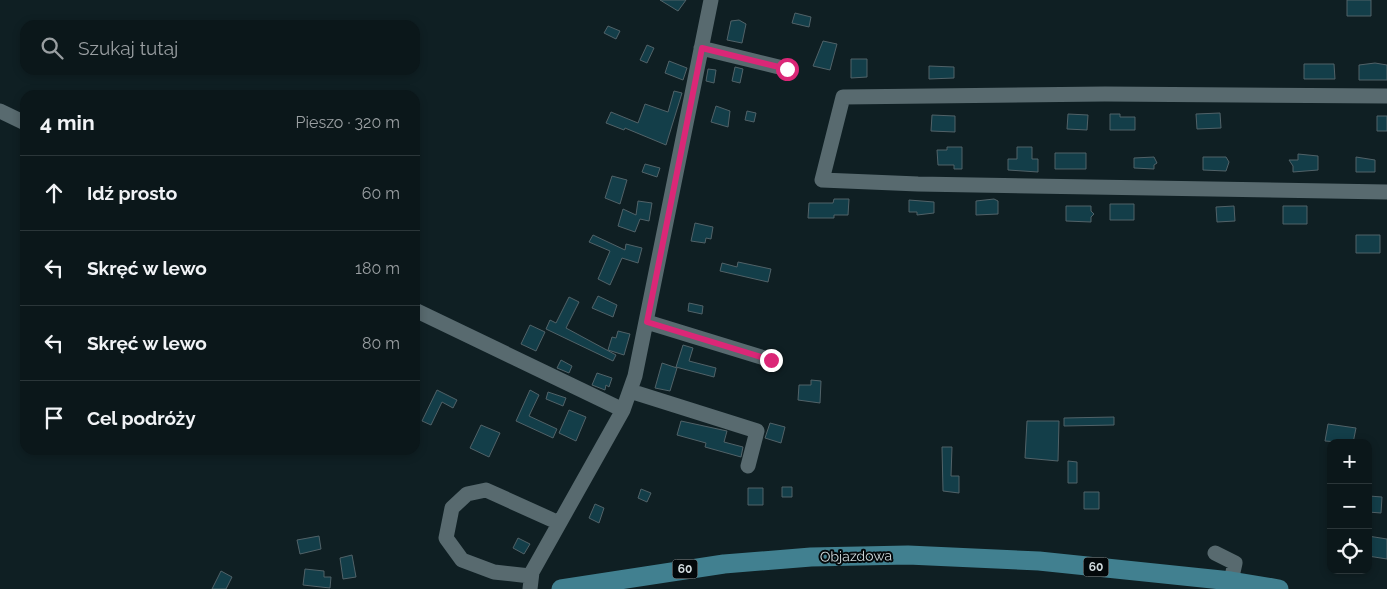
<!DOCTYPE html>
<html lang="pl">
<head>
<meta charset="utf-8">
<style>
  body { margin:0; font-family:Raleway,sans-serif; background:#142023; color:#f1f3f6 }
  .controls { position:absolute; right:15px; bottom:15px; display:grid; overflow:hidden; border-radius:10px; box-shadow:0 2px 8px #0003 }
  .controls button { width:45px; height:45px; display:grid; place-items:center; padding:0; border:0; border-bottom:1px solid #2b3639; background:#0b171a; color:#f1f3f6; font:25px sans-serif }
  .stop { position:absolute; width:15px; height:15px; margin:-11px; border:4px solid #db2777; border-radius:50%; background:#fff }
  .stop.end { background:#db2777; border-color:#fff; box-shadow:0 1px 5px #0008 }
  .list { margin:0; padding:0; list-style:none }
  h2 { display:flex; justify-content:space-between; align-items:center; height:65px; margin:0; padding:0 20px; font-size:21px }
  h2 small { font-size:16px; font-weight:400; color:#9a9fa2 }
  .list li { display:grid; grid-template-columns:32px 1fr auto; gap:15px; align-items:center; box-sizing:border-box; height:75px; padding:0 20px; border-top:1px solid #2b3639 }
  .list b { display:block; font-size:19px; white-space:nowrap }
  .list em { font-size:16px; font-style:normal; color:#9a9fa2 }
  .icon { flex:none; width:28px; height:28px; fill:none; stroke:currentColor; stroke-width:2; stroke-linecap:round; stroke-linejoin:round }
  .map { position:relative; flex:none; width:1387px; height:589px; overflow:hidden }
  .search { position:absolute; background:#0b171a; box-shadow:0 2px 8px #0003; left:20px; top:20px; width:400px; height:55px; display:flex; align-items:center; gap:12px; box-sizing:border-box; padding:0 18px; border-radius:15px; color:#9a9fa2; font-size:19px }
  .panel { position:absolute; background:#0b171a; box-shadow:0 2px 8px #0003; left:20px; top:90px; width:400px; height:365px; border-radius:15px }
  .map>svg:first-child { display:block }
  .building { fill:#133e49; stroke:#516268 }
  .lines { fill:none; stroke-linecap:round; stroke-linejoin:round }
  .minor { stroke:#586a6f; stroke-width:15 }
  .major { stroke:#418090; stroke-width:19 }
  .route { stroke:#db2777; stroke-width:6 }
  .labels { text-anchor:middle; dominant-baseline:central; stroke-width:4; stroke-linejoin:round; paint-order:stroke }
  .shield { fill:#03080a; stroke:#939c9e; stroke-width:1 }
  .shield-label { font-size:12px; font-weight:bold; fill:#d1dbde }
  .street-label { font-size:14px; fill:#d1dbde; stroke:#03080a }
</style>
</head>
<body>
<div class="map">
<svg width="1387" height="589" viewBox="0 0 1387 589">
  <rect width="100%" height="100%" fill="#0f1f23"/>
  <path class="building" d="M660,0H686L678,11Z
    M1347,0H1371V16H1347Z
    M795,13L811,17L809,27L792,23Z
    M739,20L746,24L742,43L727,40L731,21Z
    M608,26L620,31L616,39L604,33Z
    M823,41L837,44L830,70L813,66Z
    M647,45L654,48L647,63L640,60Z
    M851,59H867V77L851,78Z
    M669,61L687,68L683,80L665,73Z
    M1375,63L1387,65V80H1359V65Z
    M1304,64H1334L1335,79H1304Z
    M929,66L954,67V78L929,79Z
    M735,67L743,69L740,83L732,81Z
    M708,69L716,70L714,83L706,81Z
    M674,91L682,93L666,145L625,128L624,130L606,123L611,112L638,123L645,104L668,112Z
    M716,106L730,111L728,127L711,122Z
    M747,111L756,113L754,122L745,120Z
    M1220,113L1221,128L1197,129L1196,114Z
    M1068,114L1088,115L1087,130L1067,129Z
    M1110,114H1120V117H1135V130H1110Z
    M932,115L955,116V132L931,131Z
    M1377,116H1387V131H1377Z
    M947,147H962V169H954V165H938L937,150H947Z
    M1017,147H1032V159H1038V172L1008,170V159H1017Z
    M1055,153H1086V169H1055Z
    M1298,154L1318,156V170L1293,172V166L1289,160H1298Z
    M1154,157L1157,163L1154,165V169L1134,168V158Z
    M1203,157H1226L1229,162L1226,171L1203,170Z
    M1356,157L1375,160V172H1356Z
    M645,164L660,168L657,177L642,172Z
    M612,176L627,180L620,204L605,198Z
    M834,199H849L848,215H834V218H808L809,203H833Z
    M994,199L998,201V214L976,215V201Z
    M909,200L934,202V213L917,215V212H909Z
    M638,201L652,203L649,221L640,219L635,232L618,226L623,209L636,215Z
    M1110,204H1134V220H1110Z
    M1066,206H1091V211L1094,214L1091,217V222L1066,221Z
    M1234,206L1235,221L1217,222L1216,207Z
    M1283,206H1307V224H1283Z
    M695,223L713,227L711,239L706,238L705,243L691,241Z
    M593,235L625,250L626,244L642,248L638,263L622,258L610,285L598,279L610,251L589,242Z
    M1356,235H1380V253H1356Z
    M738,262L771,269L768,282L720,271L722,263L737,267Z
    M598,296L617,305L613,317L592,308Z
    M569,297L579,302L566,328L616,355L613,361L546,329L550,320L556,323Z
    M689,303L703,306L702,314L688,311Z
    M530,325L545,332L536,351L521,344Z
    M618,331L630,334L624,355L608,350L612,337L616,338Z
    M683,345L693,348L689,361L716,368L714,377L676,367Z
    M561,360L572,366L569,373L557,368Z
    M662,363L677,368L670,391L655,388Z
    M597,373L612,378L609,387L606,385L605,390L592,385Z
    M811,380L821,381L820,403L798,400L799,385H811Z
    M437,390L457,400L453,408L442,402L431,425L422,421Z
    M530,390L539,395L529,416L557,429L553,438L516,421Z
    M548,392L566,398L563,406L546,399Z
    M569,410L586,417L576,441L559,433Z
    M1114,417V425L1064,426V418Z
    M681,421L727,431L724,442L743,447L741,457L705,447L706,443L677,435Z
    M1027,421H1059L1058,461L1025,458Z
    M770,423L785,427L781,443L765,438Z
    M1328,424L1356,428L1353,443L1325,441Z
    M481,425L500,433L489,457L470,448Z
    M942,447H952L951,476H959V493L943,491Z
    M1068,461L1077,462V483H1068Z
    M782,487H792V497H782Z
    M748,488H763V505H748Z
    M641,489L651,493L647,502L638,498Z
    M1084,492H1099V509H1084Z
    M1369,496L1382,497L1381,513L1368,512Z
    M595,504L604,508L599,523L589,518Z
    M319,536L321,549L300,554L297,540Z
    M1368,536L1387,539V559L1368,556Z
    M518,538L530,544L524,554L513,548Z
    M352,555L356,577L343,579L340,558Z
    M305,569L324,571V577H331L330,588L303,585Z
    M221,571L232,577L226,589H212Z"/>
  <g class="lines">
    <path class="minor" d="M701,48L787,69
      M1387,96L1105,94L843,97L822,180L918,184L1387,192
      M0,111L25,123
      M415,310L623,410
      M647,322L771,360
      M630,391L757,431L748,466
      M1215,553L1235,563L1231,581
      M530,576L494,572L462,560L446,538L452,508L467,494L486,490L559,523
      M530,589L532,572L623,410L635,376L711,0"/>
    <path class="major" d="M561,589L724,564L811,557L908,555L1039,561L1231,581L1279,589"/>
  </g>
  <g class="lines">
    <path class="route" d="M771,360L647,322L702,48L787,69"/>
  </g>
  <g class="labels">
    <g class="shield">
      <rect x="1083.5" y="557.5" width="25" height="19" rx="4"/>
      <rect x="672.5" y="559.5" width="25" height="19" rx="4"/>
    </g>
    <g class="shield-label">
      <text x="1096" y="567">60</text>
      <text x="685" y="569">60</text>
    </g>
    <g class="street-label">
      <text transform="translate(856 556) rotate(-1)">Objazdowa</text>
    </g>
  </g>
</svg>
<div class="controls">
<button>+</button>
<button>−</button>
<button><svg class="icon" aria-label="locate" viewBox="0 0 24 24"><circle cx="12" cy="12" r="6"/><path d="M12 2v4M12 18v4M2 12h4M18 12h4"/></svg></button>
</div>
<div class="stop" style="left:787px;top:69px"></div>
<div class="stop end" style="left:771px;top:360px"></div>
<div class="search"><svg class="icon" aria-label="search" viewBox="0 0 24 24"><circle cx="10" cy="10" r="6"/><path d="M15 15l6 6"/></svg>Szukaj tutaj</div>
<section class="panel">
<h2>4 min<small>Pieszo · 320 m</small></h2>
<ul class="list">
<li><svg class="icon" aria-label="ahead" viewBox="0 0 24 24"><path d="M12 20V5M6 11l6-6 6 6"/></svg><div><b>Idź prosto</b></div><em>60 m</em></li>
<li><svg class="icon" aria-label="left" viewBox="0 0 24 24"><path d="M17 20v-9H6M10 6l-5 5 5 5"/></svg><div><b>Skręć w lewo</b></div><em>180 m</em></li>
<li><svg class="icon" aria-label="left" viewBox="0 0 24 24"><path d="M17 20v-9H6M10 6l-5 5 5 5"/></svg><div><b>Skręć w lewo</b></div><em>80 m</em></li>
<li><svg class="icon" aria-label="arrive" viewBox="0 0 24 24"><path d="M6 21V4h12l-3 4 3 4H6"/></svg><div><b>Cel podróży</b></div></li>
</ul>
</section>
</div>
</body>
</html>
